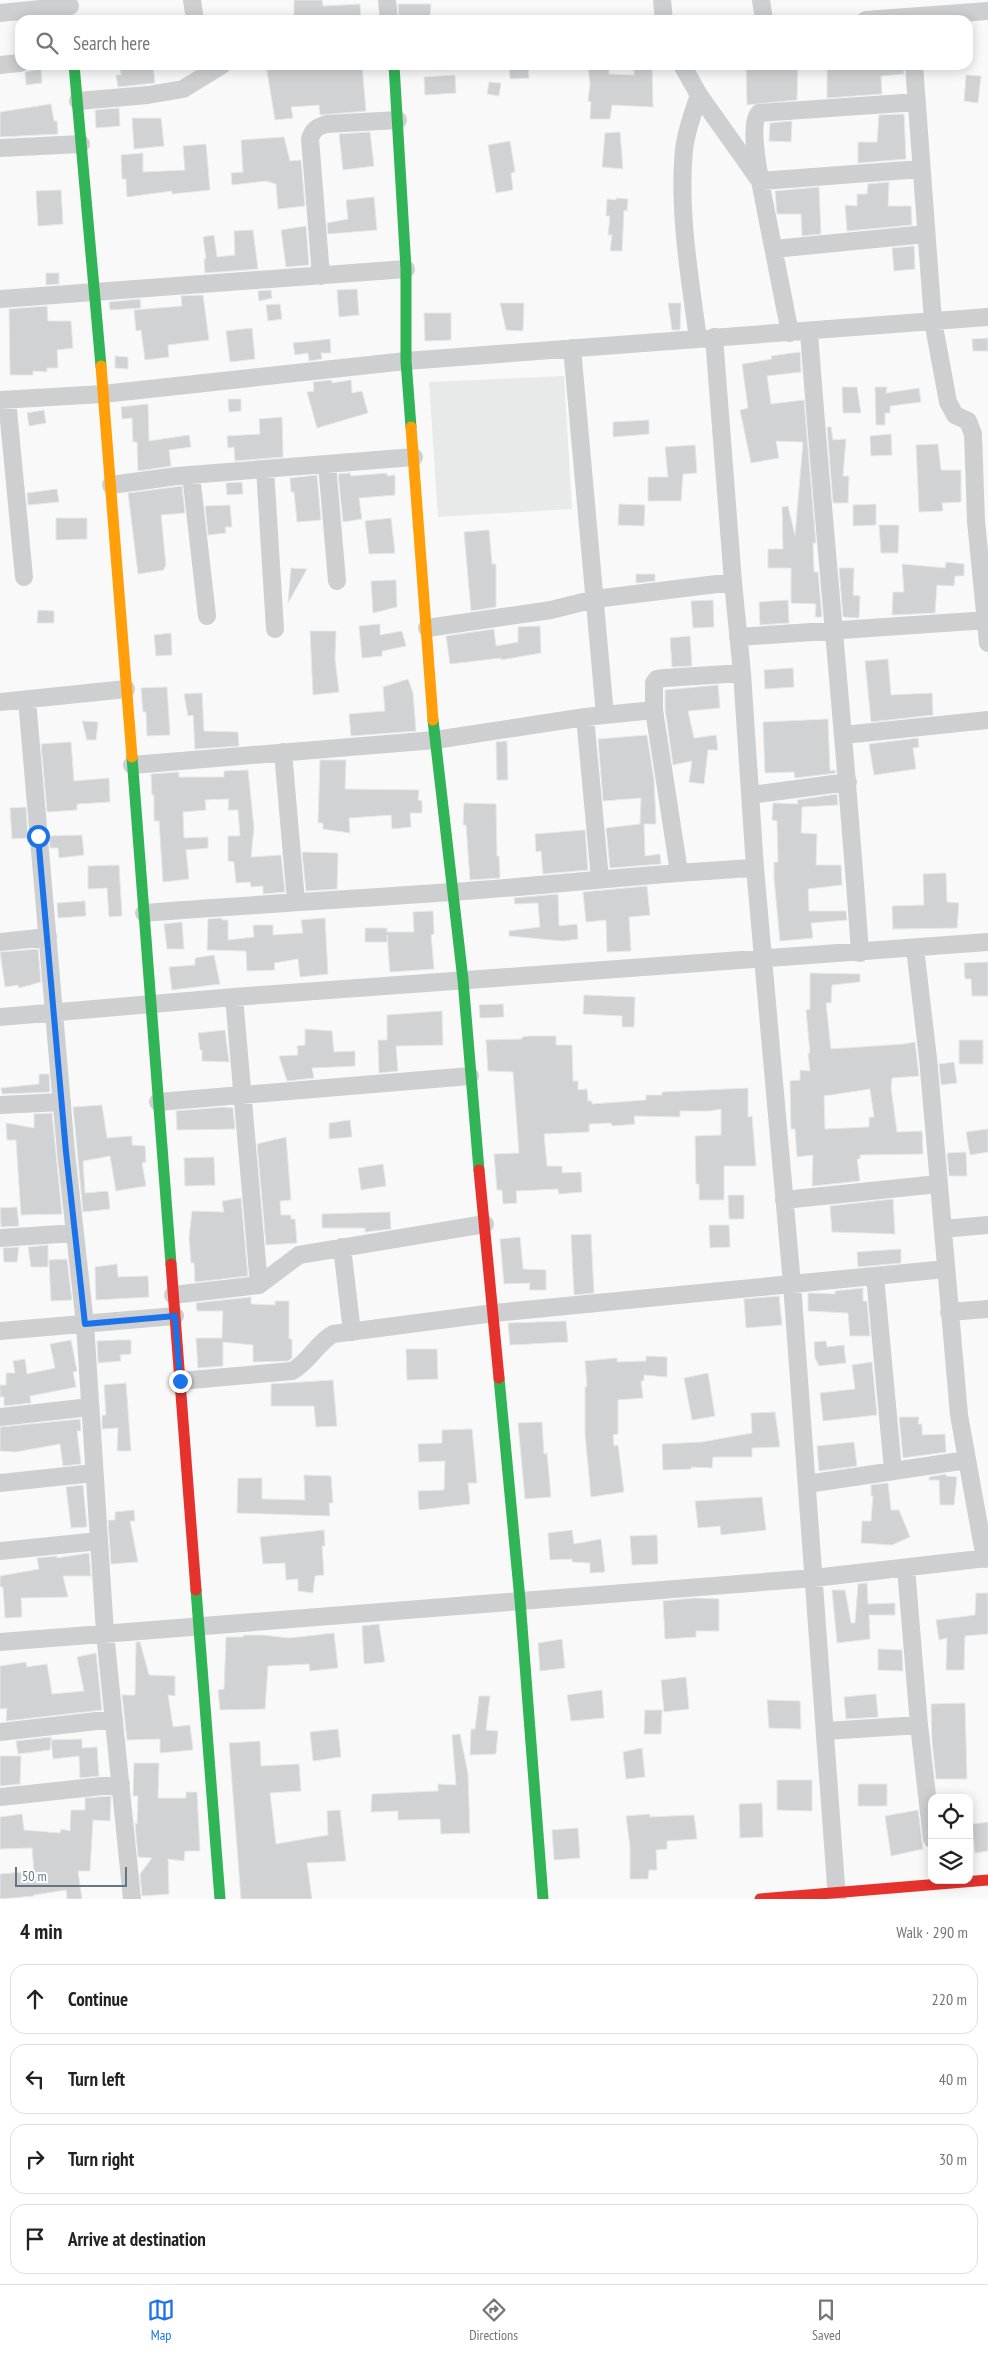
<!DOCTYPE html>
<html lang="en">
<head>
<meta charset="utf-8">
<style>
  body { margin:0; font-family:"PT Sans Narrow",sans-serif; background:#f2f2f2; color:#222 }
  .controls { position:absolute; right:15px; bottom:15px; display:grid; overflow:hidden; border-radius:10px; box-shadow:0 2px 12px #0003 }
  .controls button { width:45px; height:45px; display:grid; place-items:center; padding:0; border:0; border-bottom:1px solid #e0e0e0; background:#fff; color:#222; font:25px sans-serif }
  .scale { position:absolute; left:15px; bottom:12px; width:112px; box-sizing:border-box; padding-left:5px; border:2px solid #657683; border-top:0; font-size:14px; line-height:18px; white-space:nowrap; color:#657683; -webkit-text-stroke:4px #fff; paint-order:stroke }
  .stop { position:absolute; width:15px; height:15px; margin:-11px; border:4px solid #1a73e8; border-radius:50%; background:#fff }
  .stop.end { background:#1a73e8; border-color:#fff; box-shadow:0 1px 5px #0008 }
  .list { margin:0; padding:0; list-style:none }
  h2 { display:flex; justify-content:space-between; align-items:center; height:65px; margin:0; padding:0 20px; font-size:21px }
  h2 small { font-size:16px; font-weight:400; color:#767676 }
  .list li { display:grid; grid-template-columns:32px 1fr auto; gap:15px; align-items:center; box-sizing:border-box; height:70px; margin:0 10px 10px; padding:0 10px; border:1px solid #e0e0e0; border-radius:15px }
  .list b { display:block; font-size:19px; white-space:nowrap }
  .list em { font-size:16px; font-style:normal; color:#767676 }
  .icon { flex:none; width:28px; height:28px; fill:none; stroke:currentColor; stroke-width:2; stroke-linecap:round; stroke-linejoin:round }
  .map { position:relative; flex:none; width:988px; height:1899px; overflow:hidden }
  .search { position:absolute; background:#fff; box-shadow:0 2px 12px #0003; left:15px; right:15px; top:15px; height:55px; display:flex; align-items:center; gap:12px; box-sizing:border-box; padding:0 18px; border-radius:15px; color:#767676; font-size:19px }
  .sheet { height:385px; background:#fff }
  nav { display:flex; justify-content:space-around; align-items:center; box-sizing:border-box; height:70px; border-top:1px solid #e0e0e0; background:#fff; font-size:14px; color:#767676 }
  nav a { display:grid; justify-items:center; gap:2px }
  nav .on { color:#1a73e8 }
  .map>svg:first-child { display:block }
  .built { fill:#e8e9e9 }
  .building { fill:#d0d2d3; stroke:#e8e8e8; fill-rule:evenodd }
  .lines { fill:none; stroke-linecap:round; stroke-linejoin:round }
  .street { stroke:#cecfd0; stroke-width:18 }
  .fast { stroke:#30b455; stroke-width:11 }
  .slow { stroke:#ff9f0a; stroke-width:11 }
  .jam { stroke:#e5322d; stroke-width:11 }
  .route { stroke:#1a73e8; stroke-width:6 }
</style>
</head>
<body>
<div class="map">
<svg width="988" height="1899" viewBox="0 0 988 1899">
  <rect width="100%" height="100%" fill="#f9f9f9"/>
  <path class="built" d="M564,376L572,509L438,517L429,382Z"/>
  <path class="building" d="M294,0H322L323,6L360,4L361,20H294Z
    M398,4H431L430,17H416V20H399Z
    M120,65H153L155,83L118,87L116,75H121Z
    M266,65H362L366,111L320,115L319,105L291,107L293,118L275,120Z
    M509,65H528L529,78L510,79Z
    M588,65H609V74L634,75V65H652L653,107L612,105L610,119H590L591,102L588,101L590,84Z
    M746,65H798L797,100L747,105Z
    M827,65H903L904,74L881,76L882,94L827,98Z
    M41,69L42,83L26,85L25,72Z
    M455,75L456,93L425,95L424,77Z
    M966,75L981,76L978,103L964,101Z
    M489,82L501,83L499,96L487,94Z
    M51,104L54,121H57L58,134L0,137V112Z
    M119,108L120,126L96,128L95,110Z
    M904,114L906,159L858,163V142H877L879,115Z
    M132,118H161L164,146L134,149Z
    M792,121L791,142L769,141L770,123Z
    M370,132L374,166L343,170L339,134Z
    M620,132L623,169L602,167L605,133Z
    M284,137L290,161L301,160L305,206L278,209L276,184L266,181L232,185L231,173L243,172L241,140Z
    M510,141L515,172L511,173L513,190L496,193L488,145Z
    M206,144L210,190L172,194V191L127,197L126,179H122L121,155L143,153V172L185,170L183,146Z
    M889,182L888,206H911L912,225L847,231L845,205L857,206V194H867L868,184Z
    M819,187L821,234L802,236L801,214H777L775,191Z
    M61,190L63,224L38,226L36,191Z
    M374,197L377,230L328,234L327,223L348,219L346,200Z
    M616,198L628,199L627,211L624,210L622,251H610L612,235H608L610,216H606L607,199L616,200Z
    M306,226L309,265L286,267L281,230Z
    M253,230L258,269L205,273L204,259H206L203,237L214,235L217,257L235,255L234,231Z
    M914,246L915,269L894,271L892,248Z
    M46,273H59V284L46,285Z
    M357,289L359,315L339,317L337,290Z
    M271,290L272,298L259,301L258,291Z
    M203,295L209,340L168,345L169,357L145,360L141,330L136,331L134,310L182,306L181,296Z
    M140,299L141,308L110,310L109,302Z
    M500,303H524L523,331L506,330Z
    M668,303H681L680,330H672Z
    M280,304L282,319L268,321L266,305Z
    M47,306L48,321H71L73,348L57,350L58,368H47V372L33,371V375H10L9,309Z
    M424,313H451V340L425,341Z
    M252,328L255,359L230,362L226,331Z
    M988,338V351H973L972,339Z
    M330,339L331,353H321L322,359L309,361L308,353L295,355L293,343Z
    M800,352L801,372L767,376L771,404L804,400L816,543H813L814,572H818L822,617H815L816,604L791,603V568H768V549H783L782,507L788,506L795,535L803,442L776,441L779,458L751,463L740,410L748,408L742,364L772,359L771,356Z
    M115,356L128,357V369L115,368Z
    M332,380V383L351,380L352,393L362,391L368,413L317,428L307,392L314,391L313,382Z
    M842,387H857L861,413H843Z
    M875,387H887L886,393L919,388L921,402L890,406V413H885V425H876Z
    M228,399H241V411L229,412Z
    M148,404L149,441L189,435L191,447L169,450L171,466L138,471L137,442H133L132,418L122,419L121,407Z
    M44,410L46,423L29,426L27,413Z
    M282,417L283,457L235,461L234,447L228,448L227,436L260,434L259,419Z
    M649,420V434L613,437V422Z
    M827,427H831L833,440L846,439L843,476H849L848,503H833Z
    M891,434L892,455L871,456L870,436Z
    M938,444L941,470H961V502L942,503L943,511L919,512L916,445Z
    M695,445L697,473L683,474L681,501H648V477H668L665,447Z
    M350,473L351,476L387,473V476L395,475V495L359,498L362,519L343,522L338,474Z
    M317,475L321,520L297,522L294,492H291L290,478Z
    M242,482L243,494L227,495L226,483Z
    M182,486L185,513L161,515L166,567H164V570L138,574L128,493Z
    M57,489L59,502L28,505L27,493Z
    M619,504L645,505L644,526L618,525Z
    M876,504V525L853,526V505Z
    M230,505L232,527H225L226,533L208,535L205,506Z
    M56,518H87V539L56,540Z
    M391,518L395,553L369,554L365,521Z
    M879,525H899L898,553H881Z
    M489,530L492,564H496V607L471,611L464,532Z
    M946,562L964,564V576H955L954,586L937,585L935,613L892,615L893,592H904L902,564L945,568Z
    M291,568L307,569L288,603Z
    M839,568H854L853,595L860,596L859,618L843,617Z
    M636,574H655V581L636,583Z
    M396,580L397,607L373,613L371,581Z
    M713,600L714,627L693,628L691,601Z
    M788,600L789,623L760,625L759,602Z
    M38,610L54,611V623H37Z
    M380,624V635L402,631L406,646L382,651V656L362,658L359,626Z
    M540,626L541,653L501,660V658L450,664L446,636L494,629L496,646L518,642V627Z
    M310,631H336L335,659L339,692L313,695Z
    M171,633L172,655L156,656L154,635Z
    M690,636L692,666L672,667L670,638Z
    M888,659L891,695L932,693L933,715L871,722L865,661Z
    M793,668L794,687L765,689L764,670Z
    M408,679L413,693L416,731L351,736L349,714L385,711L383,687Z
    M718,685L720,708L688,711L694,738L716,735L718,750H708L704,784L689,782L692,761L673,765L665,709V690Z
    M167,687L170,735L147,736L146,712H143L141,688Z
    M202,693L204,731L238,732L239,746L195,749L193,715L188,716L184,694Z
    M828,719L830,771L835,770L836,773L795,778L794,772L765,773L763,722Z
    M82,721L98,722L96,740H87Z
    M647,735L654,779L656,824H644L645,856L660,854L661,864L610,868L606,828L640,824L641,798L603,801L598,739Z
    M918,738L919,747L913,748L916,769L874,775L869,744Z
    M507,741L508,780H497L496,742Z
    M71,742L74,781L109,778L110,802L77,804V810L47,812L41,744Z
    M320,760H346L345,789L419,790L418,800L422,801V813H410L411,827L392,829L391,815L349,818L350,833L323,829V823H318Z
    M248,770L254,828L251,857L281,855L285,892L263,894V886L251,887L250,882L236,883L234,862L228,861V836H240L238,810H228L229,799L205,800L206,810L183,812L184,838L208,837V848L186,850L189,879L163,882L159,821H154V795H152L151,774L179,772V777H224V771Z
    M837,794L838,805L802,807L801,833L817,834L816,865H841L842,885L808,889L809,911H846L847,920L811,923L813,938L780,941L774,878V862H778L777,821L772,820L773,803L798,804L797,800Z
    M464,803L496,804L497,856H499L500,878L470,880L466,825H463Z
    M26,807L28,838L12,839L10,808Z
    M585,830L588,870L543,874L541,851L536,852L535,834Z
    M82,835L84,855L59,858L58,848H50L49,836Z
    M302,852L338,853L337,889L306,891Z
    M119,865L122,916L109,917L107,888L88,889V866Z
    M946,873L947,902L959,903L957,928L893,929L892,906L924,905L923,874Z
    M647,886L650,915L629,917L631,951L607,952L606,920L586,922L583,892Z
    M558,894L559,926L577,924L578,939L563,941L509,936V931L540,927L538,903L515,904L514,898Z
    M85,901L86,916L58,918L57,903Z
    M433,911L434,934L431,935L434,969L390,972L387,935L388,942H365V928H387V932H414L413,912Z
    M222,918V920H228V940L254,937L253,925H273V935L303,933L301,920L325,918L328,974L300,977L298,959L274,963L275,970L247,971L246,951L207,950L208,919Z
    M182,922L184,949H167L164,924Z
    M38,949L41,982L19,988L18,985L5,987L0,952Z
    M214,955L220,984L172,990L169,967L195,965V958Z
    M988,962V996H972L971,979H965L964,963Z
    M810,973L860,974V982L832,985L831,1003H826L831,1049L904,1044L915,1042L919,1076L892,1078L891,1088L897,1132L922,1131L923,1154L860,1155V1159H857L860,1181L812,1186L813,1155L797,1157L795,1129H791L790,1081L800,1080V1070L810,1071L808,1053H810L806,1010L810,1009ZM870,1089L874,1117H869V1127L825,1129L824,1096Z
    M584,995L635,997L634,1027H622V1016L583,1014Z
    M503,1004L504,1017L480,1018L479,1005Z
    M442,1011L443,1045L396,1046L398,1071L379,1073L378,1040H387V1015Z
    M305,1029L332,1031L334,1052L355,1051V1066L312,1068L314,1078L287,1081L279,1056L298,1055L297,1046L305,1045Z
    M225,1030L229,1062L202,1061V1050H200L198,1033Z
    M529,1036H556V1045H572L573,1081H578V1090L587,1089L588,1101H592V1104L646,1100V1095H662V1092L748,1088V1117L752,1116L756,1166H724V1200H699V1184H696L695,1136L721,1135V1109L710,1111H680V1117L634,1116L635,1124L612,1126L611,1123L589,1124V1132L544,1134L547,1166H562V1173L581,1172L582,1192L559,1194L558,1189L516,1191L517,1203L503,1204L502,1190H497L494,1154L519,1153L513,1072L488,1071L486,1040L522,1039V1037Z
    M959,1040H983V1064H959Z
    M954,1062L957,1083L941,1085L939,1064Z
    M39,1074H49L50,1092L2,1094L1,1088L39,1084Z
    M102,1105L107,1138L132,1136V1145L145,1146L146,1162L142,1163L146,1186L116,1191L110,1156L83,1161L85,1193L108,1191L110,1209L83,1212L73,1107Z
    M224,1107L233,1108L235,1129L177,1130L176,1111Z
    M52,1113L62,1214L21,1215L16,1140H7L6,1123L34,1128V1114Z
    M350,1120L352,1137L329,1139V1123Z
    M988,1129V1152L970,1155L966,1132Z
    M286,1137L291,1200L280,1201L281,1215H291V1219H295L297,1243L266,1245L257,1144Z
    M966,1152L967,1176H949L947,1153Z
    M214,1157L215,1185L185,1186L184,1158Z
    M383,1164L386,1186L361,1190L358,1168Z
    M728,1195H744V1219H729Z
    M241,1198L248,1276L195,1282L194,1263H191L189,1237L192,1211L224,1212L222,1201Z
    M893,1199L895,1234L832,1232L830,1206Z
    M17,1207L19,1226L1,1227L0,1208Z
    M390,1212L391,1229L365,1232V1228H322V1214Z
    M709,1225H729L730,1247L710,1248Z
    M591,1234L594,1293L574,1295L571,1235Z
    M520,1237L523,1269L546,1270V1290H529L530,1283L504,1284L500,1239Z
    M48,1245V1267H31L28,1247Z
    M19,1247L17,1262H4L3,1248Z
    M901,1249V1263L858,1267L857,1252Z
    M67,1259L72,1300L51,1301L49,1260Z
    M117,1264L118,1277L148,1276L149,1297L96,1300L95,1267Z
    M863,1288V1301H867L870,1336H850L848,1313L808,1311V1293L835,1294V1291Z
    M779,1296L782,1325L746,1328L744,1299Z
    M251,1297V1304L275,1305V1301H289V1339H292V1358L288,1361L253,1362V1345L223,1342V1366L198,1368L196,1338H222L223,1311H197L196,1303Z
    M566,1321L568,1342L510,1345L508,1323Z
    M71,1340L77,1371L73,1372L76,1387L30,1396L31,1403L4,1406V1397H0V1385H6V1373H15L13,1361L25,1359L27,1374L55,1368L50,1344Z
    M120,1340H131V1354L120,1355L121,1361L98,1363L97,1341Z
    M826,1341L827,1347L844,1345L846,1363L819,1366L815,1358L814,1342Z
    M406,1349H437L438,1379L407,1380Z
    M646,1356L667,1357V1377L644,1375V1381H641L643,1398L618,1400V1434L613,1435L614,1446L618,1445L624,1492L591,1497L585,1434V1387L587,1386L585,1361L617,1358V1362L646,1361Z
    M872,1362L877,1415L823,1421L820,1393L855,1389L852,1365Z
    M708,1373L715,1416L692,1420L684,1378Z
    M333,1380L337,1426L316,1427L314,1406H271V1384Z
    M126,1383L131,1451H117L118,1428L102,1429V1415H106L104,1385Z
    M775,1412L780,1447L752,1448V1457H713L712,1468L691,1467L692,1469L663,1470L662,1444L702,1442L752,1433L751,1413Z
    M899,1417H919L918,1424H922V1435L945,1434L946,1452L903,1458Z
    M80,1419L81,1431H77L81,1464L63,1466L60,1444L15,1452L0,1451V1427Z
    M542,1422L544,1454L547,1453L551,1497L525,1499L518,1423Z
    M472,1429L477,1483H468L470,1504L419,1510L418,1491L444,1490L445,1461L419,1462L418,1444L442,1443V1430Z
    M854,1442L857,1466L819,1471L817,1446Z
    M946,1474V1476L957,1477L954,1505H940L939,1480H929V1477Z
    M304,1475L331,1476L333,1503H329L330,1516L237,1513L238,1478H262V1499L305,1500Z
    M888,1483L891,1510H899L910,1537L892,1545L861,1543L862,1521H871L873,1496H871V1485Z
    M83,1485L87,1527L71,1528L66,1487Z
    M762,1497L766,1530L721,1535L720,1526L698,1528L695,1501Z
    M134,1510L135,1521H130L138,1562L111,1564L108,1520H115V1512Z
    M324,1530L325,1546H322L324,1575L315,1576L313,1593L298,1591V1579L286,1580L285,1563L263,1564L260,1537Z
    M572,1530L574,1544L601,1539L605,1572L590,1573V1563L572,1562V1559L550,1560L548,1533Z
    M657,1535L658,1564L632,1565L630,1536Z
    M89,1553L91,1576H63L68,1597L21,1598L22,1617L5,1618L3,1587H0V1576L39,1569L37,1558L57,1556V1558Z
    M867,1583L868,1604L895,1603V1615H869L870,1639L837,1643L832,1590H845L851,1623H855L858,1584Z
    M976,1593H988V1634L965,1636L964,1670H946L947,1638L939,1640L936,1620L975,1615Z
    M694,1598L719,1599V1631H696V1637L665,1639L663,1601Z
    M379,1624L385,1662L364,1664L362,1626Z
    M334,1633L338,1668L310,1671L309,1664L268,1666L265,1709L220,1710L218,1690L224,1689L226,1637H243V1635H262L289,1638Z
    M562,1639L565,1668L540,1671L538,1643Z
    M136,1642H140L149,1675L175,1676V1696L168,1695L173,1727L190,1725L193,1750L160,1753V1739L127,1740L122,1695H135Z
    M878,1649L902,1650L903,1671L878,1670Z
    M96,1653L102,1710L6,1721L7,1708L0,1709V1666L26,1662L27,1667L47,1664L52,1694L84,1691L77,1657Z
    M686,1677L689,1709L664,1712L661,1680Z
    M602,1690L604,1718L571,1721L567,1695Z
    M876,1694L878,1717L846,1719L844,1697Z
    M479,1696H490L486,1730L498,1731L496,1754L470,1755L471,1729H475Z
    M767,1700L800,1701L801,1729L769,1728Z
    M965,1703L967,1779H936L932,1741L931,1704Z
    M645,1710H662L661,1734H644Z
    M338,1729L341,1757L313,1761L310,1732Z
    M460,1734L468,1774L470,1833L441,1834L440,1819L398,1820V1811L371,1812L372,1794L438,1791V1784L456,1785L452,1735Z
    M51,1737V1740L82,1739V1748L97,1747L99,1776L80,1778L79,1756L53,1759L51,1740L50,1750L18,1754L16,1741Z
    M260,1741L261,1766L299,1764L301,1791L270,1793L276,1844L328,1835L327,1811L340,1810L346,1861L307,1863L312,1899H241L229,1743Z
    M642,1748L645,1777L626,1779L623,1752Z
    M0,1756H21L20,1784L0,1786Z
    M134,1763H159L158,1798H186V1792H197L200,1851H185L184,1861L168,1859L169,1894L142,1896L140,1874L152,1858L138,1857L135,1823L137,1824L138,1796H133Z
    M777,1780H812V1811L777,1810Z
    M858,1784H887V1806H858Z
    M111,1796L110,1821L93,1820L90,1871H78L82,1899H67L66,1890L34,1895V1896L0,1899V1874L34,1871L32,1848L0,1849V1817L22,1814L24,1830L60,1833L61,1829L70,1831L71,1810H85V1798Z
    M762,1803L763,1837L740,1838L739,1804Z
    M918,1810L923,1849L891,1856L885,1816Z
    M650,1814V1817L694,1815L697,1839L667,1841V1849L656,1850L657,1870H649L648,1879H630V1847L626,1816Z
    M988,1822V1851L975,1853L972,1824Z
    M578,1828L580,1858L554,1860L552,1830Z"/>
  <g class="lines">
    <path class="street" d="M192,0L195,20
      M387,0L389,20
      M662,0L664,20
      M761,0L764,20
      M0,13L70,6
      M866,20L988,11
      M0,65L20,63
      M682,65L699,95L760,181L790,333
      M914,65L933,321L948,402L955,415L968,421L973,434L976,521L988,643
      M78,101L148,95L183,89L222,65
      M917,102L759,113C749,124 758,166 760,181L921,169
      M0,148L81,144
      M774,249L926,234
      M321,276L310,139C313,129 317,127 327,124L398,120
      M0,299L406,269
      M809,332C824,539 846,745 860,953
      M714,337L733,582L742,673L755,868L792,1284L837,1899
      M698,339C690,280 678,209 684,150C686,131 693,113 699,95
      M572,348L605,715
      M0,400L103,394L406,361L988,317
      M7,400L24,577
      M327,464L337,581
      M265,469L275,629
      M191,475L207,616
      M111,485L177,476L414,457
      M427,628L551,610L595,599L733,582
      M738,637L988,620
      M27,700L66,1152L85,1324L105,1633L132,1899
      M0,702L126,689
      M585,717L600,879
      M844,735L988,720
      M283,752L296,901
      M132,765L435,740L585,717L654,710
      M751,795L848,782
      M679,872L654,710V683L657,679L665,678L742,673
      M144,913C247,905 350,899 453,892C554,885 654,873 755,868
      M0,942L48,937
      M915,948L928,1058L959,1415L985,1559
      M234,997L259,1285
      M0,1017L234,997L988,942
      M158,1102L470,1076
      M0,1105L62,1102
      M784,1200L938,1184
      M943,1229L988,1225
      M0,1238L75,1233
      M342,1247L352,1332
      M875,1276L893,1470
      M173,1295L259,1285L299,1255L485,1224
      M949,1312L988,1309
      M0,1331L175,1316
      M180,1381L292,1371C309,1362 316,1344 333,1334L494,1313L946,1269
      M0,1417L90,1407
      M0,1483L94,1473
      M807,1484L967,1460
      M0,1551L99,1541
      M906,1568L919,1725L932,1839
      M0,1642L814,1578L988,1558
      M826,1731L919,1725
      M0,1732L114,1719
      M0,1797L121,1784"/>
    <path class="fast" d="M74,65L101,366
      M394,65L406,269V361L411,427
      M433,720L463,980L479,1170
      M132,757L171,1264
      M499,1378L520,1600L543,1899
      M196,1590L220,1899"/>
    <path class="slow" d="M101,366L132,757
      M411,427L433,720"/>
    <path class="jam" d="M479,1170L499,1378
      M171,1264L196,1590
      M760,1899L988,1880"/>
  </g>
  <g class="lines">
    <path class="route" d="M38,836L66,1152L85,1324L175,1316L180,1381"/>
  </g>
</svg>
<div class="controls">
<button><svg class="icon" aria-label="locate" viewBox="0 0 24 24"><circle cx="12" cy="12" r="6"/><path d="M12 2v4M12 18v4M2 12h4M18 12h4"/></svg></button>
<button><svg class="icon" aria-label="layers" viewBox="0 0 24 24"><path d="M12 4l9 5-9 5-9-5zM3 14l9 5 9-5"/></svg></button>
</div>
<div class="scale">50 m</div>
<div class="stop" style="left:38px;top:836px"></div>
<div class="stop end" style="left:180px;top:1381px"></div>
<div class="search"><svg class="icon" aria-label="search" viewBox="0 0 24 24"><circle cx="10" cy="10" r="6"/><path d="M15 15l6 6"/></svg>Search here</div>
</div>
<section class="sheet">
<h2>4 min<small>Walk · 290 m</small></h2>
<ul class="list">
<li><svg class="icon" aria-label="ahead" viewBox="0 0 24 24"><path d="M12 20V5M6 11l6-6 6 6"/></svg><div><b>Continue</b></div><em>220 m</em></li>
<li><svg class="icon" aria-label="left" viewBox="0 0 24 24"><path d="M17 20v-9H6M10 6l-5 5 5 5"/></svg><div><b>Turn left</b></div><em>40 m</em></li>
<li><svg class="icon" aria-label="right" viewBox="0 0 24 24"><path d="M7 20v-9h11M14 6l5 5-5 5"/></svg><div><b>Turn right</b></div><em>30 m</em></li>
<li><svg class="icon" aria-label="arrive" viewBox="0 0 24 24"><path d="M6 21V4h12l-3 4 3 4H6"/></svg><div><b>Arrive at destination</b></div></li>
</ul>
</section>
<nav>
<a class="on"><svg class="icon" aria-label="map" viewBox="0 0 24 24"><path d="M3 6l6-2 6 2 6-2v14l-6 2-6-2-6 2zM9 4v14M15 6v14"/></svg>Map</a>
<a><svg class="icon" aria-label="directions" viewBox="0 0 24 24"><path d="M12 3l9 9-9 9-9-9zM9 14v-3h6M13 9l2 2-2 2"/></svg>Directions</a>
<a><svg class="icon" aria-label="saved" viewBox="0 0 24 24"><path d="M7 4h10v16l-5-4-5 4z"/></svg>Saved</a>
</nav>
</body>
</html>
